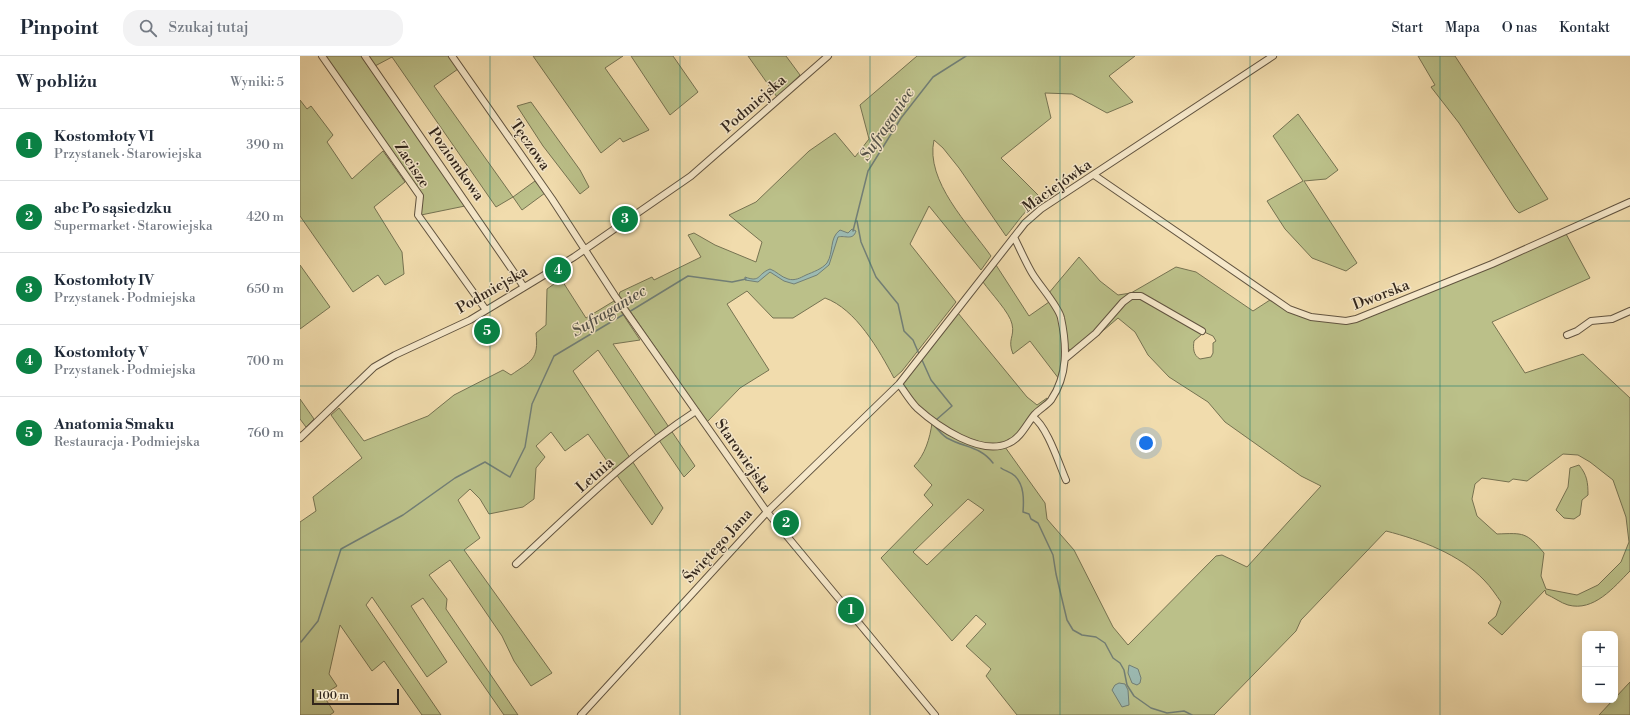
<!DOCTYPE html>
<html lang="pl">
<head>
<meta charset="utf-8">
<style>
  body { margin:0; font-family:"Libre Bodoni",serif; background:#f2f2f3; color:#1f2937 }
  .controls { position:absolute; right:12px; bottom:12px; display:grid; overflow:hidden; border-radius:8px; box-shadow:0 2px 10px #0003 }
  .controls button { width:36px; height:36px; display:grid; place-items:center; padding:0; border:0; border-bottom:1px solid #e0e1e3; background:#fff; color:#1f2937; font:20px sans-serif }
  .scale { position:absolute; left:12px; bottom:10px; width:87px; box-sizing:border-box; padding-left:4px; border:2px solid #32261c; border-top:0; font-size:11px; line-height:14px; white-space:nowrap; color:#32261c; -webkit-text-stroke:3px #f6e8ca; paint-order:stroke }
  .you { position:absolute; left:846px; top:387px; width:14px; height:14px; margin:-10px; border:3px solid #fff; border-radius:50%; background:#1a73e8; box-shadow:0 0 0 6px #1a73e833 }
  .badge { display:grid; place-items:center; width:26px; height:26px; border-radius:50%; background:#0b8043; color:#fff; font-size:13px; font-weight:700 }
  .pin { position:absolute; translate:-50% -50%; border:2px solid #fff; box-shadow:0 1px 4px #0006 }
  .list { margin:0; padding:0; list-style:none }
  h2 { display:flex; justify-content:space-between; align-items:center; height:52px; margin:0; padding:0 16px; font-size:17px }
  h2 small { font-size:13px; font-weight:400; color:#747a83 }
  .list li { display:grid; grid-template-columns:26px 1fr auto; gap:12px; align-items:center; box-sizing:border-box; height:72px; padding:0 16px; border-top:1px solid #e0e1e3 }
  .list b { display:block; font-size:15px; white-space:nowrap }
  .list p { margin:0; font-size:13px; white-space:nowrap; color:#747a83 }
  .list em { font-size:13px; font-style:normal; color:#747a83 }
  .icon { flex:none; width:22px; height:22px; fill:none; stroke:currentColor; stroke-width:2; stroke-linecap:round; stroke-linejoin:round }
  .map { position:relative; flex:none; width:1330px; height:659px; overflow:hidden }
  header { display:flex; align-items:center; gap:24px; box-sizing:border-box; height:56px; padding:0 20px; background:#fff; border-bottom:1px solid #e0e1e3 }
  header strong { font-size:19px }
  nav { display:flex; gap:22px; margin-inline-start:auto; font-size:14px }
  .search { width:280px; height:36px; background:#f2f2f3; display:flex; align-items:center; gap:10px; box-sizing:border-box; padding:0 14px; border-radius:16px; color:#747a83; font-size:15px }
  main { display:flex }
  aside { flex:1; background:#fff }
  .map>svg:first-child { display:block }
  .green { fill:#bbc089; stroke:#767352; fill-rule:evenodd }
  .water { fill:#9cbab2; stroke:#727f76 }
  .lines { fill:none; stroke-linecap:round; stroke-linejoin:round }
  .stream { stroke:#727f76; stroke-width:1.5 }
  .street-casing { stroke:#625440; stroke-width:8 }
  .street { stroke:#f6e8ca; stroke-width:6 }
  .grid { fill:none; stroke:#0f766e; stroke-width:1; stroke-opacity:0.55 }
  .labels { text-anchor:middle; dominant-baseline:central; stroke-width:3; stroke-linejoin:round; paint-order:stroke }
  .street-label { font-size:15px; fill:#32261c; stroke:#f6e8ca }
  .water-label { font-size:16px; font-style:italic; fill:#525249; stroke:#f6e8ca }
</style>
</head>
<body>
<header>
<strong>Pinpoint</strong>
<div class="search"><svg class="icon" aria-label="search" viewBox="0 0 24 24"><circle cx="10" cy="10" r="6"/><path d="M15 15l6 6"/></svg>Szukaj tutaj</div>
<nav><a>Start</a><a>Mapa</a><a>O nas</a><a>Kontakt</a></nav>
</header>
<main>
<aside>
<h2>W pobliżu<small>Wyniki: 5</small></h2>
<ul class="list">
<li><span class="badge">1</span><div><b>Kostomłoty VI</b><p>Przystanek · Starowiejska</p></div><em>390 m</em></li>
<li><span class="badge">2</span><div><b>abc Po sąsiedzku</b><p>Supermarket · Starowiejska</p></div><em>420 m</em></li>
<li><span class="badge">3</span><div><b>Kostomłoty IV</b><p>Przystanek · Podmiejska</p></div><em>650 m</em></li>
<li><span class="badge">4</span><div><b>Kostomłoty V</b><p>Przystanek · Podmiejska</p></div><em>700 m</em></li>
<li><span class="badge">5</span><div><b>Anatomia Smaku</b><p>Restauracja · Podmiejska</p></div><em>760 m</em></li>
</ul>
</aside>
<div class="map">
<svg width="1330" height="659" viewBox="0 0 1330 659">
  <rect width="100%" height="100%" fill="#f1dcad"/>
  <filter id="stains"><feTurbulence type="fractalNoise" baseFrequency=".005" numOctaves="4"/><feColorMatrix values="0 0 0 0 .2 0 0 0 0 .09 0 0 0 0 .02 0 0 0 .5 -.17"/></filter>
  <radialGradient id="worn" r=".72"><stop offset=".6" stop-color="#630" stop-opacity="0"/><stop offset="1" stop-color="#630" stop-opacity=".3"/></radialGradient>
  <path class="green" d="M25,0H61L165,150L121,159L123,139Z
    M68,0H149L158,13L134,30L213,141L235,125L245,137L222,154L213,141L196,151L92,1L75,10Z
    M233,0H323L305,12L349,74L323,86L320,82L301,97Z
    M331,0H373L398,36L370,59Z
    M448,0H486L500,19L477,41Z
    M617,0H835L809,20L833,46L807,57L772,38L745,37L751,62L701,102L742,143C726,151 718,166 706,180L659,112L643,92L634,84C625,125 669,169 691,200L681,214L629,150L610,188L656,246L602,315L594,322C579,294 556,253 525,242L493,262H473L447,235L427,248L469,314L440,332L407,366L319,239L320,236L352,221L354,224L401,201L388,179L394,177L415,189L456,206L462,186L429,159L456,146L509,95L535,77L555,101L569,83L560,49Z
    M1118,0H1155L1248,143L1219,157L1215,153L1159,67L1131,31L1135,29Z
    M0,44L7,53L11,50L33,79L27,86L52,123L83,95L105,126L74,151L102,196L104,218L85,229L78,219L53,236L0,160Z
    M231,46L280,114L289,131L280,138L243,90L217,50Z
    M998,58L1038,114L1026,123L1004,125L1057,207L1046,215L1012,202L985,173L967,145L1003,125L973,80Z
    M1265,176L1290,222L1192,266L1225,317L1283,298L1330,342V515C1314,531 1294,556 1268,549C1261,547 1253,541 1246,538L1245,534L1202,579L1188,567L1196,560L1201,546C1196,539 1191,531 1184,524C1159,498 1121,484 1086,475L1001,564L996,575L914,659H717L686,620L691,613L666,590L686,568L676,559L652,585L581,502L633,449L624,439L632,429L614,410C625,399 630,382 632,367C653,385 678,394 705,391L745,447L747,463L774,494L813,571L828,589L916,500L922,499L947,511L1021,430L1001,420L925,366L908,346L869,321L848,299L835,276L818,262L791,285L790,282L774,294H770L767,291L763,265L748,238L779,201L800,225L818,239L831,237L876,211L896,216L953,255L970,244L991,256L1054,266ZM902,275L913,280L916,285L913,287V297L911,301L900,303C893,299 893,292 894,285L902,278ZM1263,398L1278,399L1290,406L1313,424L1326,461L1329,486L1321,506L1298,529L1277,539L1246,533L1241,520L1244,497C1226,476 1224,477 1197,478L1177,460L1172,443L1175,428L1182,422L1209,426L1213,423L1227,425ZM668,443L684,454L627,509L613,496Z
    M0,209L30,251L0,273Z
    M696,209L729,260L749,246C767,262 763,301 759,323L730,285L713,298C707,283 715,281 712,268C710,257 690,236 683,226Z
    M261,223L286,262L314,245L340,284L313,288L395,410L384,421L298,294L273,315L363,452L352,469L288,378L265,395L251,376L236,390L245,401L236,412L234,443L223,451L189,458L180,443L170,433L158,444L180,482L164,494L252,617L231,630L214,605L202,580L150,504L129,519L147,543L146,553L218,659H204L123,542L111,550L147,606L127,621L72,541L66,549L141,659H122L84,605L72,615L40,569L29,618L37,630L23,639L34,656L30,659H0V466L16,455L13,441L62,402L31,359L39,352L64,385L128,360L154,339L203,314L211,319C231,305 239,304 236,277L246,269L247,233Z
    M658,257L727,341L737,349L747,342L748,344C736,357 724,374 710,384C687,400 635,367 619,351C613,345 608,336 602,329Z
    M0,343L14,363L6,371L0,363Z
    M1279,409C1287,419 1288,426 1288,439L1282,444L1280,459L1274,463L1264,462L1256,454L1268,431L1270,412Z
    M1330,626V659H1299L1313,644H1315V642Z"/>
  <path class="water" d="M552,173L556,175C553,185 545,179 538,181L529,209L517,219L494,228L484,225L470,216L458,226L445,224V221C461,227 457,218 470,213C476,215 481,221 488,223C495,225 500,222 506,219C513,216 522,213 527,207C534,196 529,182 540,174L548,177Z
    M829,609L838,613L841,622L840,627L837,629L832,627L828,617Z
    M819,627L825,628L828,634L829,649L822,651L812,634L815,629Z"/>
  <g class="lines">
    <path class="stream" d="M557,165L561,186L576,221L598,248L604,275L613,284L619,298
      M553,175L568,115L601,62L633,21L666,0
      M329,256L388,220L432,226L446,223
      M622,304L631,324L652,350L636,364
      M634,369C638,374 642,379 647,382C665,392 680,390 693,407
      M701,412C705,415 711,416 715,420C724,429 724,443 723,456L729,458L731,463L738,467L753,499L756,518L767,564L773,574L782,579L796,581L805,587L813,602L820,607L824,614L827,629L834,640L851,652L867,657L884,655L892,659
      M1,586L18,565L41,493L103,459L155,422L185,406L210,421L225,391L232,348L254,300L326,257"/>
    <g class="street-casing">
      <path id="street" d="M22,0L120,140L118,159L186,254
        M65,0L224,231
        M152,0L252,143L315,240L467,456L635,659
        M794,119L989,253L1011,261L1046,265L1056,263L1192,208L1330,146
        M1267,279L1277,275L1291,265L1312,263L1330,255
        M766,302L796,277L823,246L831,240H841L902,275
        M599,328C605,336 610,345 617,352C637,370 681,401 709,387C721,382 727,367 735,358C740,353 747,349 751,344C768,319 767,290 761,262C759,251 739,229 732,217C725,205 720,193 714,181
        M733,361C747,370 759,408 766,424
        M0,382L74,311L95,299L170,264L274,201L391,120L528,0
        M216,508C273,455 330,398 396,355
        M281,659L467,456L599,328L725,167L741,153L973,0"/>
    </g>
    <use href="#street" class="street"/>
  </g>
  <path class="grid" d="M190,0V659M380,0V659M570,0V659M760,0V659M950,0V659M1140,0V659M0,165H1330M0,330H1330M0,494H1330"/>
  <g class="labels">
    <g class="street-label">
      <text transform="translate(454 48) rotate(-41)">Podmiejska</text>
      <text transform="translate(230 89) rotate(55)">Tęczowa</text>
      <text transform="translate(156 108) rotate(55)">Poziomkowa</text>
      <text transform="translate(112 109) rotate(57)">Zacisze</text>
      <text transform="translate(757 130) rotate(-35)">Maciejówka</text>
      <text transform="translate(192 234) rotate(-30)">Podmiejska</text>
      <text transform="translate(1081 239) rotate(-21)">Dworska</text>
      <text transform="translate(443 400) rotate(55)">Starowiejska</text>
      <text transform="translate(295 419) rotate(-41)">Letnia</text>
      <text transform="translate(418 490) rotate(-48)">Świętego Jana</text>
    </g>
    <g class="water-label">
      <text transform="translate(587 68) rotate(-56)">Sufraganiec</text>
      <text transform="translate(309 255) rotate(-31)">Sufraganiec</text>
    </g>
  </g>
  <rect width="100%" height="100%" filter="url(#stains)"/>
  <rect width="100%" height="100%" fill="url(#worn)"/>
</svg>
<div class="controls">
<button>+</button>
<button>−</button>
</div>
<div class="scale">100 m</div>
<div class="you"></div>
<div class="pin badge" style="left:551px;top:554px">1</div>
<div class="pin badge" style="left:486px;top:467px">2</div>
<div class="pin badge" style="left:325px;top:163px">3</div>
<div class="pin badge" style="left:258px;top:214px">4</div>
<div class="pin badge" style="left:187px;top:275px">5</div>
</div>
</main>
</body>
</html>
